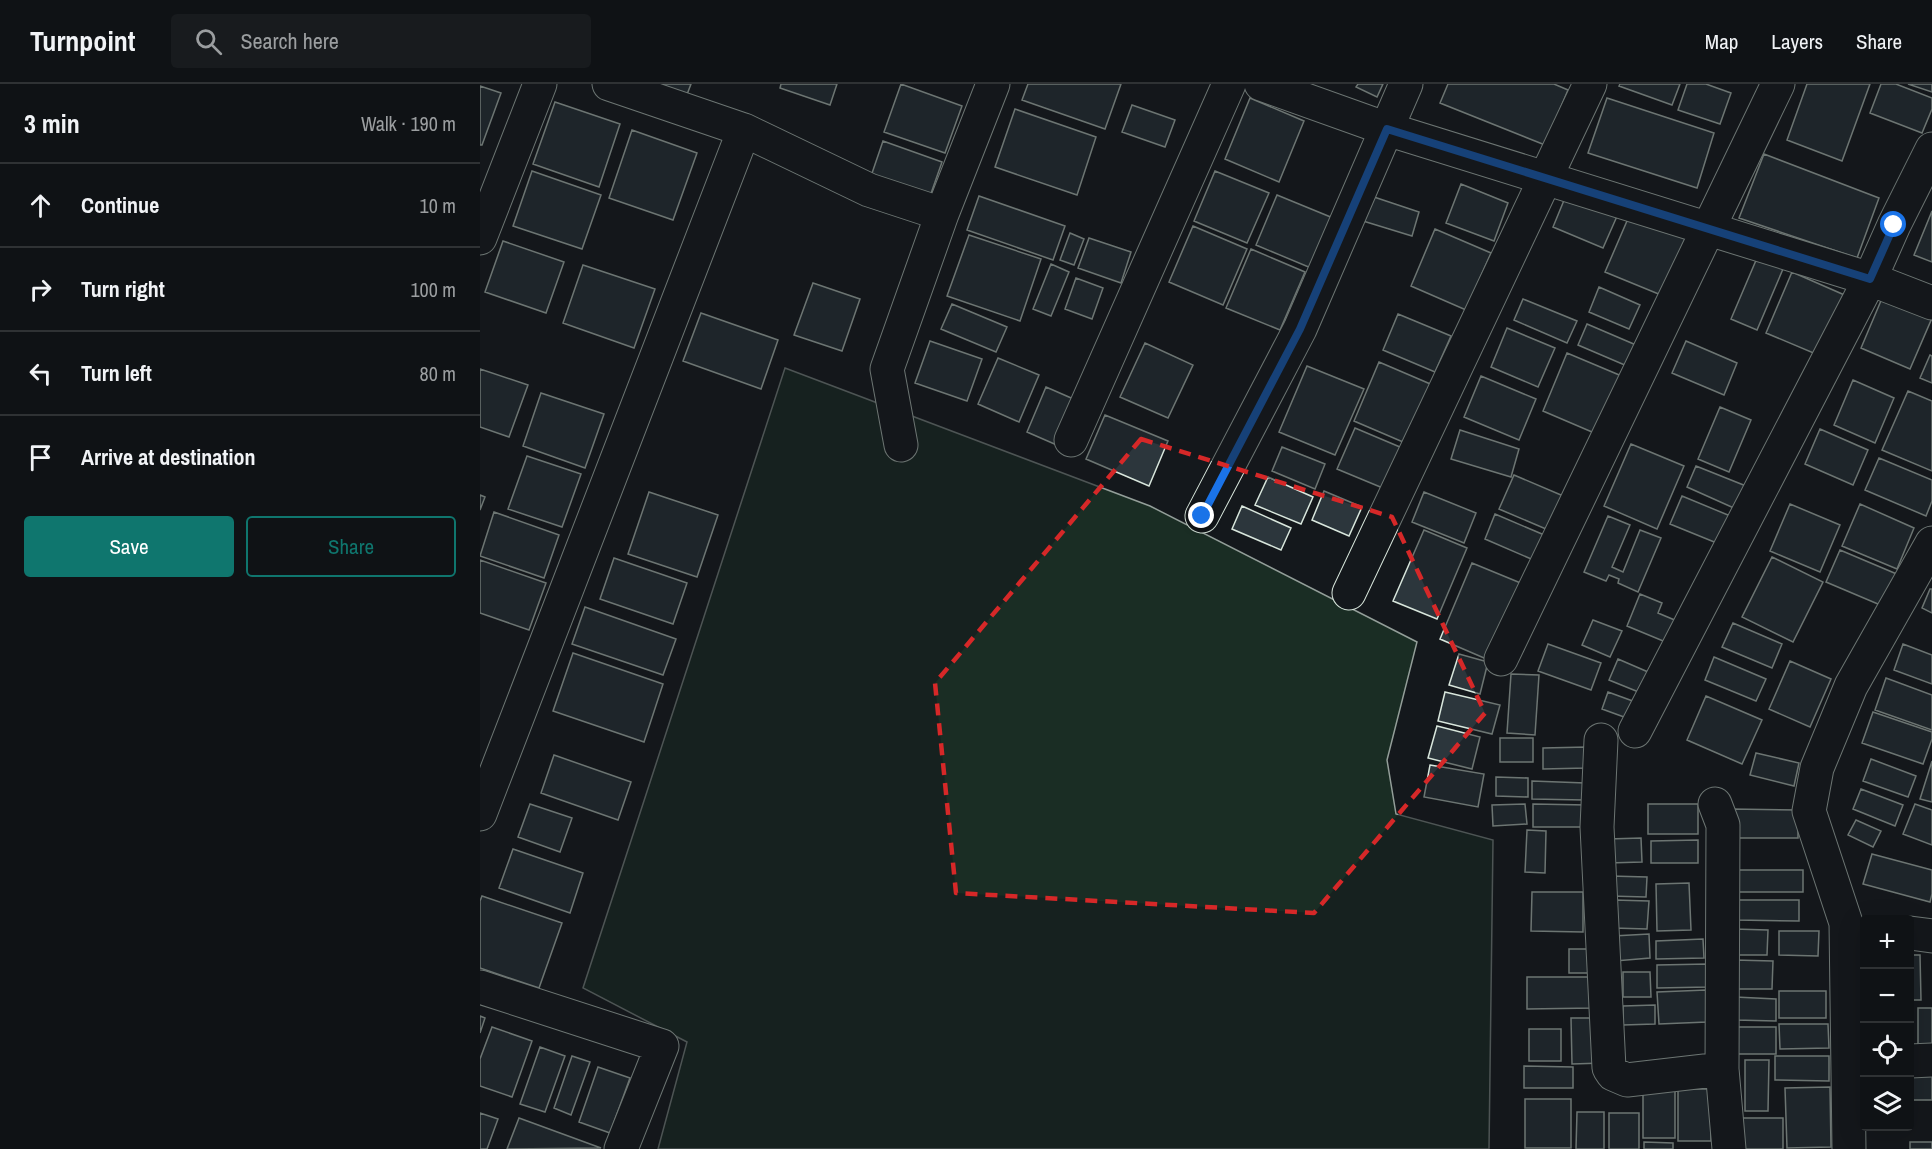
<!DOCTYPE html>
<html lang="en">
<head>
<meta charset="utf-8">
<style>
  body { margin:0; font-family:"Archivo Narrow",sans-serif; background:#181b1e; color:#f1f3f6 }
  .controls { position:absolute; right:18px; bottom:18px; display:grid; overflow:hidden; border-radius:6px; box-shadow:0 6px 24px #0002 }
  .controls button { width:54px; height:54px; display:grid; place-items:center; padding:0; border:0; border-bottom:2px solid #2f3234; background:#0f1215; color:#f1f3f6; font:30px sans-serif }
  .stop { position:absolute; width:18px; height:18px; margin:-14px; border:4px solid #1a73e8; border-radius:50%; background:#fff }
  .stop.end { background:#1a73e8; border-color:#fff; box-shadow:0 2px 6px #0008 }
  .list { margin:0; padding:0; list-style:none }
  h2 { display:flex; justify-content:space-between; align-items:center; height:78px; margin:0; padding:0 24px; font-size:26px }
  h2 small { font-size:20px; font-weight:400; color:#9b9ea0 }
  .list li { display:grid; grid-template-columns:39px 1fr auto; gap:18px; align-items:center; box-sizing:border-box; height:84px; padding:0 24px; border-top:2px solid #2f3234 }
  .list b { display:block; font-size:22px; white-space:nowrap }
  .list em { font-size:20px; font-style:normal; color:#9b9ea0 }
  .actions { display:flex; gap:12px; padding:18px 24px }
  .actions a { flex:1; padding:14px 0; border:2px solid #0f766e; border-radius:6px; text-align:center; font-size:21px; color:#0f766e }
  .actions .main { background:#0f766e; color:#fff }
  .icon { flex:none; width:33px; height:33px; fill:none; stroke:currentColor; stroke-width:2; stroke-linecap:round; stroke-linejoin:round }
  .map { position:relative; flex:none; width:1452px; height:1065px; overflow:hidden }
  header { display:flex; align-items:center; gap:36px; box-sizing:border-box; height:84px; padding:0 30px; background:#0f1215; border-bottom:2px solid #2f3234 }
  header strong { font-size:28px }
  nav { display:flex; gap:33px; margin-inline-start:auto; font-size:21px }
  .search { width:420px; height:54px; background:#181b1e; display:flex; align-items:center; gap:15px; box-sizing:border-box; padding:0 21px; border-radius:6px; color:#9b9ea0; font-size:22px }
  main { display:flex }
  aside { flex:1; background:#0f1215 }
  .map>svg:first-child { display:block }
  .green { fill:#1a2d24; stroke:#939e99; stroke-width:1.5 }
  .building { fill:#2c363c; stroke:#d8e6dc; stroke-width:1.5 }
  .lines { fill:none; stroke-linecap:round; stroke-linejoin:round }
  .minor-casing { stroke:#d8e6dc; stroke-width:35 }
  .minor { stroke:#14181c; stroke-width:33 }
  .route { stroke:#1a73e8; stroke-width:8 }
  .marked { fill:none; stroke:#d62828; stroke-width:4.5; stroke-dasharray:12 8; stroke-linejoin:round }
</style>
</head>
<body>
<header>
<strong>Turnpoint</strong>
<div class="search"><svg class="icon" aria-label="search" viewBox="0 0 24 24"><circle cx="10" cy="10" r="6"/><path d="M15 15l6 6"/></svg>Search here</div>
<nav><a>Map</a><a>Layers</a><a>Share</a></nav>
</header>
<main>
<aside>
<h2>3 min<small>Walk · 190 m</small></h2>
<ul class="list">
<li><svg class="icon" aria-label="ahead" viewBox="0 0 24 24"><path d="M12 20V5M6 11l6-6 6 6"/></svg><div><b>Continue</b></div><em>10 m</em></li>
<li><svg class="icon" aria-label="right" viewBox="0 0 24 24"><path d="M7 20v-9h11M14 6l5 5-5 5"/></svg><div><b>Turn right</b></div><em>100 m</em></li>
<li><svg class="icon" aria-label="left" viewBox="0 0 24 24"><path d="M17 20v-9H6M10 6l-5 5 5 5"/></svg><div><b>Turn left</b></div><em>80 m</em></li>
<li><svg class="icon" aria-label="arrive" viewBox="0 0 24 24"><path d="M6 21V4h12l-3 4 3 4H6"/></svg><div><b>Arrive at destination</b></div></li>
</ul>
<div class="actions"><a class="main">Save</a><a>Share</a></div>
</aside>
<div class="map">
<svg width="1452" height="1065" viewBox="0 0 1452 1065">
  <rect width="100%" height="100%" fill="#14181c"/>
  <path class="green" d="M305,284L670,422L937,558L907,676L916,730L1013,756L1009,1065H178L207,958L103,904Z"/>
  <path class="building" d="M153,0H211L203,21Z
    M301,0H357L350,21L300,4Z
    M421,0L482,22L465,69L404,48Z
    M548,0H641L625,45L542,16Z
    M878,0H903L897,13L876,3Z
    M968,0H1074L1088,6L1065,61L960,19Z
    M1140,0H1200L1192,21L1139,2Z
    M1207,0H1226L1251,9L1240,40L1198,26Z
    M1327,0H1390L1362,77L1307,56Z
    M1401,0H1416L1452,14V25L1442,49L1390,29Z
    M1428,0H1452V8Z
    M0,2L21,9L2,61H0Z
    M770,14L824,37L799,98L745,75Z
    M1127,14L1234,49L1217,104L1108,69Z
    M75,18L140,40L119,103L53,80Z
    M652,21L695,36L685,63L642,48Z
    M535,25L616,53L597,111L515,83Z
    M152,46L217,69L193,136L129,114Z
    M403,57L462,78L448,118L389,98Z
    M1284,70L1399,114L1377,174L1259,134Z
    M52,87L121,111L102,165L33,142Z
    M735,87L789,109L767,159L714,137Z
    M981,100L1028,119L1014,157L966,139Z
    M1087,109L1138,130L1123,164L1073,143Z
    M797,111L853,134L831,184L776,161Z
    M499,112L585,142L573,176L487,146Z
    M891,112L939,128L932,152L883,137Z
    M1452,127V178L1434,171Z
    M1150,130L1206,154L1181,211L1125,188Z
    M713,142L767,165L743,221L689,198Z
    M955,145L1011,169L986,226L931,202Z
    M590,149L604,155L594,181L580,176Z
    M489,151L561,175L540,237L467,212Z
    M609,154L651,168L641,199L598,184Z
    M23,157L84,178L66,229L5,208Z
    M771,165L825,188L800,246L746,224Z
    M1277,174L1303,185L1277,246L1251,235Z
    M571,180L589,188L571,232L553,225Z
    M103,181L175,205L154,264L83,239Z
    M1312,188L1369,213L1343,273L1286,249Z
    M596,194L623,204L612,235L585,225Z
    M333,199L380,215L362,267L314,251Z
    M1119,203L1160,221L1149,245L1109,228Z
    M1403,212L1452,234L1430,285L1381,264Z
    M1043,215L1097,237L1087,259L1034,236Z
    M472,220L527,243L516,268L461,245Z
    M221,229L298,256L281,305L203,277Z
    M918,230L971,252L955,288L903,266Z
    M1107,240L1156,261L1147,282L1098,261Z
    M1027,244L1075,264L1058,303L1011,283Z
    M450,257L502,275L487,317L435,299Z
    M1206,257L1257,279L1244,311L1192,289Z
    M665,259L713,281L688,334L640,313Z
    M1087,269L1144,293L1119,351L1063,327Z
    M1450,271L1452,272V299L1440,294Z
    M518,274L559,291L539,338L498,320Z
    M899,278L955,302L930,361L874,337Z
    M827,282L884,305L855,371L799,348Z
    M0,285L48,301L29,353L0,343Z
    M1001,292L1056,315L1039,356L984,333Z
    M1373,296L1414,314L1395,359L1354,341Z
    M566,303L598,317L579,362L547,348Z
    M1428,307L1452,317V387L1402,366Z
    M61,309L124,330L105,384L43,362Z
    M1240,323L1271,336L1249,388L1218,375Z
    M625,331L688,357L669,402L606,375Z
    M875,344L927,366L910,407L857,385Z
    M1340,345L1388,366L1373,401L1325,380Z
    M980,346L1039,365L1031,393L971,375Z
    M1151,360L1204,382L1177,445L1124,422Z
    M802,363L845,380L835,405L792,387Z
    M47,372L101,390L82,443L28,425Z
    M1399,374L1452,396V417L1446,432L1385,406Z
    M1216,382L1266,402L1256,425L1207,403Z
    M1034,391L1088,414L1073,448L1019,425Z
    M788,393L833,413L821,440L775,421Z
    M844,407L882,423L869,452L832,436Z
    M169,408L238,431L217,493L148,470Z
    M944,408L996,429L984,459L932,438Z
    M0,411L5,413L0,426Z
    M1202,412L1260,436L1249,464L1190,440Z
    M1310,420L1360,441L1340,488L1290,467Z
    M1380,420L1434,444L1417,485L1362,462Z
    M762,422L811,444L801,466L752,445Z
    M14,428L79,451L64,494L0,472Z
    M1015,430L1069,453L1058,478L1005,455Z
    M1128,432L1150,441L1132,483L1143,488L1160,446L1181,454L1158,508L1138,499L1139,495L1129,491L1126,497L1104,488Z
    M944,446L987,464L957,535L913,517Z
    M1360,466L1419,491L1405,523L1346,498Z
    M1292,473L1343,498L1313,558L1262,533Z
    M134,474L207,499L193,540L120,515Z
    M0,476L66,499L49,546L0,529Z
    M992,479L1043,500L1011,577L960,555Z
    M1450,505H1452V529L1442,524Z
    M1160,510L1182,519L1178,529L1197,537L1188,559L1147,542Z
    M105,523L196,555L183,591L92,560Z
    M1113,536L1142,547L1130,573L1102,561Z
    M1253,539L1302,560L1292,584L1242,563Z
    M1068,560L1121,579L1111,606L1058,587Z
    M1423,560L1452,571V600L1414,586Z
    M93,569L183,600L164,658L73,627Z
    M979,570L1008,578L1000,610L969,601Z
    M1234,573L1286,595L1276,617L1225,596Z
    M1138,575L1175,591L1166,611L1129,596Z
    M1310,577L1351,595L1330,643L1289,625Z
    M1031,590L1059,591L1055,651L1027,649Z
    M1406,594L1452,611V646L1395,626Z
    M965,608L1020,621L1012,650L958,637Z
    M1128,608L1161,620L1155,637L1122,625Z
    M1226,612L1282,636L1262,680L1207,656Z
    M1393,628L1452,648V655L1443,680L1382,659Z
    M957,642L1000,653L992,685L948,674Z
    M1020,654H1053V678H1020Z
    M1107,663V684L1063,685V664Z
    M1276,669L1319,679L1314,702L1270,691Z
    M74,671L151,698L138,736L61,709Z
    M1391,675L1436,692L1428,713L1383,697Z
    M1452,677V718L1440,715Z
    M950,681L1004,690L998,723L944,713Z
    M1016,693L1048,694V713L1016,712Z
    M1052,697L1105,699L1104,716L1052,715Z
    M1381,705L1423,721L1415,742L1373,725Z
    M50,720L92,734L80,768L38,753Z
    M1045,720L1047,740L1013,742L1012,721Z
    M1053,720L1107,721V743H1053Z
    M1168,720H1218V750H1168Z
    M1435,720L1452,726V761L1423,750Z
    M1250,725L1318,726V754H1250Z
    M1376,736L1401,747L1393,763L1368,751Z
    M1047,746L1066,747L1065,789L1045,788Z
    M1161,754L1162,778L1128,779V755Z
    M1218,756V779H1171V757Z
    M33,765L103,789L90,829L19,804Z
    M1392,770L1452,786V810L1450,818L1383,800Z
    M1254,786H1323V808H1253Z
    M1130,792L1167,793L1166,813L1129,812Z
    M1209,799L1211,846L1177,847L1176,800Z
    M1052,808H1103V848L1051,847Z
    M2,812L82,839L59,904L0,884V817Z
    M1134,816L1169,817L1167,845L1133,844Z
    M1257,816H1319V837L1256,836Z
    M1253,845L1288,846L1287,871H1253Z
    M1299,847H1339L1338,872L1299,871Z
    M1169,850L1170,874L1135,877L1133,852Z
    M1223,855L1224,874L1176,875V857Z
    M1089,865H1114V889H1089Z
    M1430,871H1440L1441,916H1430Z
    M1384,872V914L1377,915L1376,873Z
    M1254,876L1293,877L1292,905H1253Z
    M1228,880L1229,903L1177,904V881Z
    M1143,888H1170L1171,913H1143Z
    M1047,893H1114V924L1047,925Z
    M1226,906L1227,938L1179,940L1177,908Z
    M1299,907H1346V934H1299Z
    M1255,913L1296,915V937L1255,936Z
    M1175,921V940L1143,941V922Z
    M1438,924H1452V965H1438Z
    M0,932L5,934L0,949Z
    M1091,934H1122L1123,979L1092,980Z
    M1299,940H1348L1349,964L1300,965Z
    M12,943L52,957L32,1013L0,1002V975Z
    M1255,943H1296V970H1255Z
    M1049,945H1081V977H1049Z
    M60,963L85,972L65,1028L40,1020Z
    M92,972L110,978L91,1031L74,1024Z
    M1295,972H1349V997L1295,996Z
    M1265,976H1289L1288,1027H1265Z
    M1044,982L1093,983V1004H1044Z
    M118,983L150,994L130,1049L99,1038Z
    M1430,991H1452V1016H1430Z
    M1350,1003L1351,1063L1307,1064L1305,1004Z
    M1198,1005H1231V1057H1198Z
    M1195,1006V1054H1163V1007Z
    M1045,1015H1091V1064H1045Z
    M1097,1028H1124V1065H1096Z
    M0,1029L18,1035L7,1065H0Z
    M1129,1029H1159V1065H1129Z
    M39,1034L121,1064L27,1065Z
    M1259,1034H1303V1065H1259Z
    M1164,1058L1193,1059V1065H1164Z
    M1430,1058H1452V1065H1430Z"/>
  <g class="lines">
    <g class="minor-casing">
      <path id="minor" d="M781,0L907,45L1390,195L1452,219
        M264,46L389,106L462,130
        M0,154L60,0
        M591,356L749,0
        M421,361L407,285L462,130L513,0
        M722,432L820,245L926,0
        M869,509L1110,0
        M1021,575L1298,0
        M1155,647L1390,195L1414,141L1452,65
        M1121,656L1117,743L1129,984L1133,990L1147,996L1242,985
        M1235,720L1243,741L1242,985L1249,1065
        M0,730L264,46L129,0
        M1430,849L1452,852
        M0,903L182,962L141,1065
        M1430,977L1452,976
        M1369,1065L1366,839L1329,727L1337,684L1371,602L1452,459"/>
    </g>
    <use href="#minor" class="minor"/>
  </g>
  <g class="lines">
    <path class="route" d="M722,432L820,245L907,45L1390,195L1414,141"/>
  </g>
  <path d="M0 0H1452V1065H0ZM661,355L912,433L1005,629L834,829L476,809L455,599Z" fill="#14181c" fill-opacity=".55" fill-rule="evenodd"/>
  <path class="marked" d="M661,355L912,433L1005,629L834,829L476,809L455,599Z"/>
</svg>
<div class="controls">
<button>+</button>
<button>−</button>
<button><svg class="icon" aria-label="locate" viewBox="0 0 24 24"><circle cx="12" cy="12" r="6"/><path d="M12 2v4M12 18v4M2 12h4M18 12h4"/></svg></button>
<button><svg class="icon" aria-label="layers" viewBox="0 0 24 24"><path d="M12 4l9 5-9 5-9-5zM3 14l9 5 9-5"/></svg></button>
</div>
<div class="stop" style="left:1414px;top:141px"></div>
<div class="stop end" style="left:722px;top:432px"></div>
</div>
</main>
</body>
</html>
